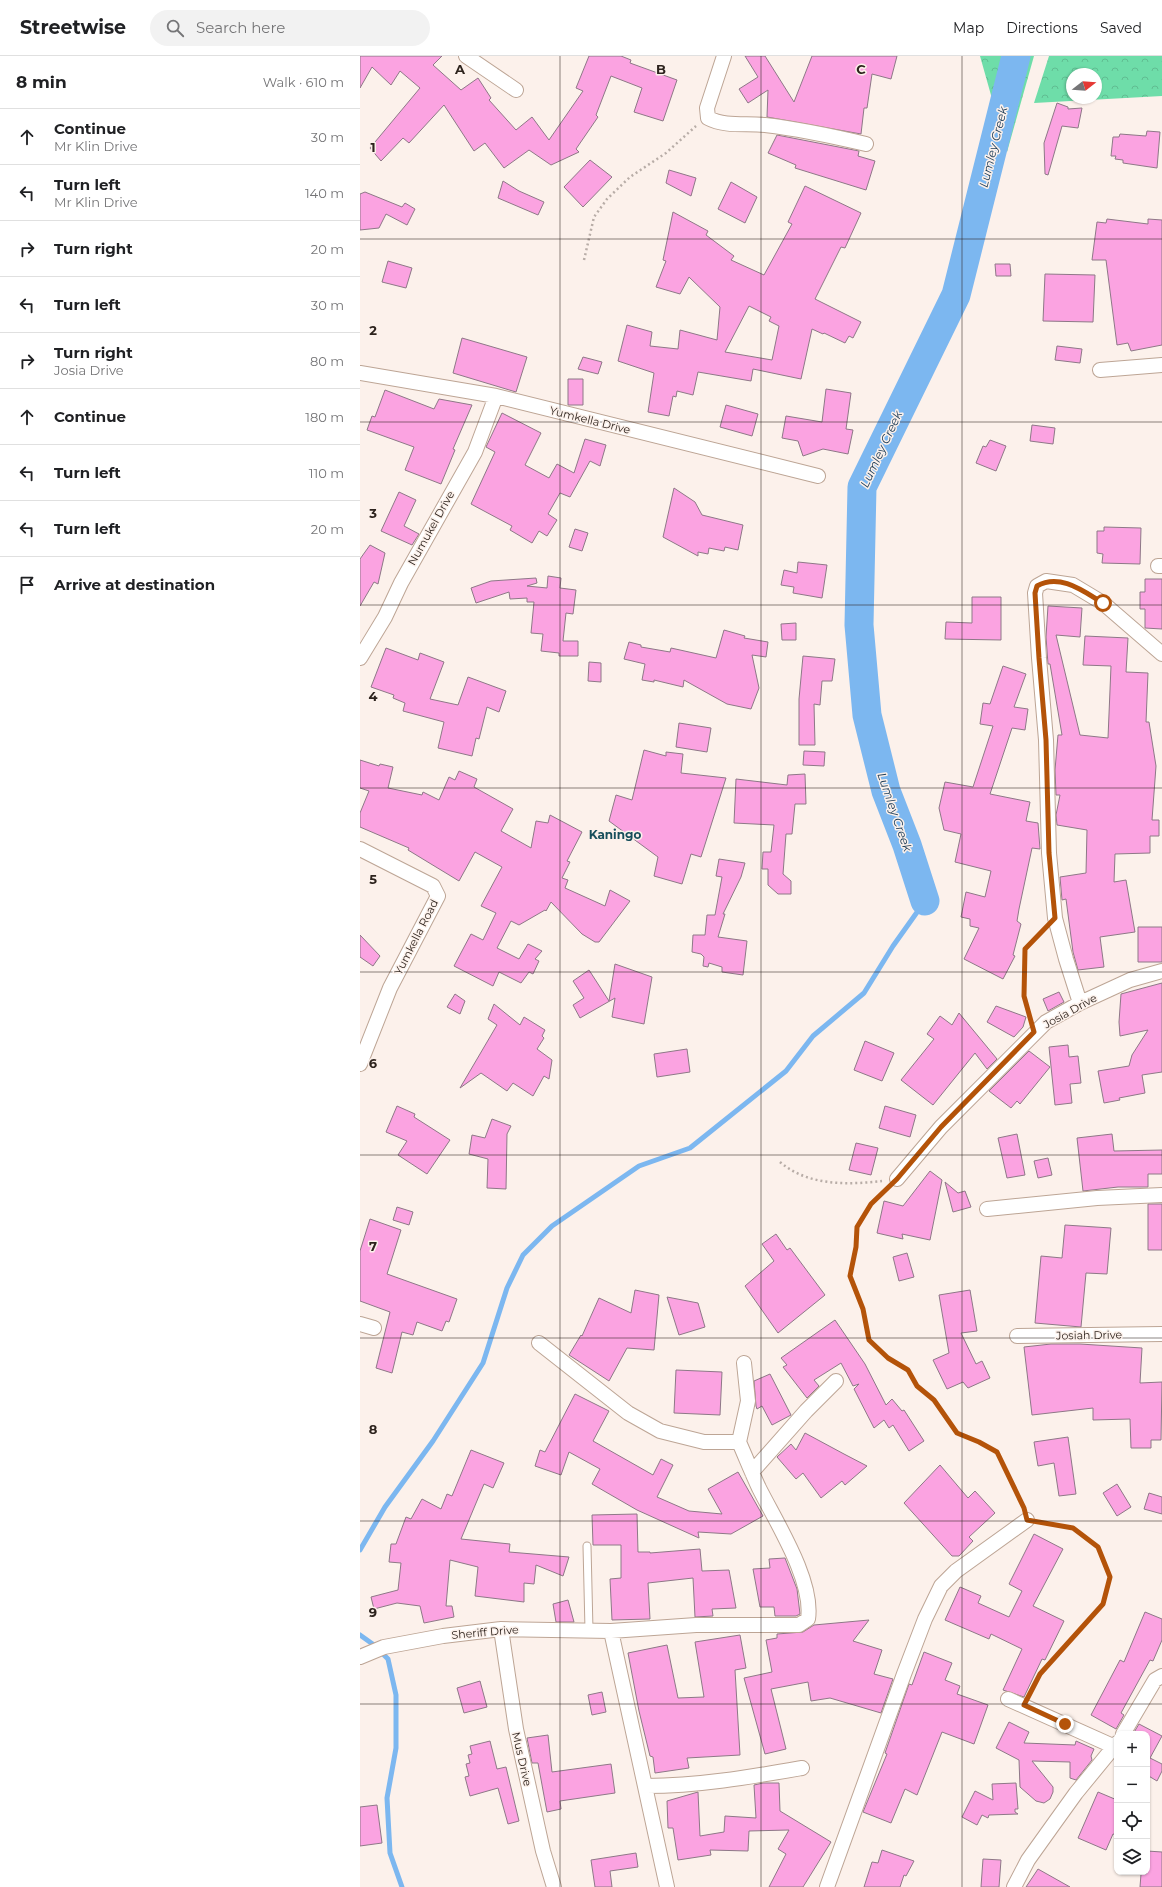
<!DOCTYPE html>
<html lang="en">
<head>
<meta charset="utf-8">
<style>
  body { margin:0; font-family:Montserrat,sans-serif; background:#f2f2f2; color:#202124 }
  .controls { position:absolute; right:12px; bottom:12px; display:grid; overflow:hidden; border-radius:8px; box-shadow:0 1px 3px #0004 }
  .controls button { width:36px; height:36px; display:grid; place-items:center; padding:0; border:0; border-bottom:1px solid #e0e0e0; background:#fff; color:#202124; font:20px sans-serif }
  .compass { position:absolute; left:706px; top:12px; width:36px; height:36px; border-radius:50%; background:#fff; box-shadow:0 1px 3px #0004; rotate:73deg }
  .stop { position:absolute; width:12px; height:12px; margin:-9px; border:3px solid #b45309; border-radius:50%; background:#fff }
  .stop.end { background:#b45309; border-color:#fff; box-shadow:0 1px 4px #0008 }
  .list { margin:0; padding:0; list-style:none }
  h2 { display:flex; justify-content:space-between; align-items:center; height:52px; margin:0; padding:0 16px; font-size:17px }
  h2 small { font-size:13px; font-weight:400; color:#757577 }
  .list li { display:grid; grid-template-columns:26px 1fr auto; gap:12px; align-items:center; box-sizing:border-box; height:56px; padding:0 16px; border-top:1px solid #e0e0e0 }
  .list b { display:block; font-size:15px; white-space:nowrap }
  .list p { margin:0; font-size:13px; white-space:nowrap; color:#757577 }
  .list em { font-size:13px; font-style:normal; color:#757577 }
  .icon { flex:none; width:22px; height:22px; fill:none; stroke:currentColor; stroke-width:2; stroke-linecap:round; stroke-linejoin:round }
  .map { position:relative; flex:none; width:802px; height:1831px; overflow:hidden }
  header { display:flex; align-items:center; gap:24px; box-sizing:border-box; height:56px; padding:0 20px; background:#fff; border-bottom:1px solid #e0e0e0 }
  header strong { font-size:19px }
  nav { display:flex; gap:22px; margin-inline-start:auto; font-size:14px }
  .search { width:280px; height:36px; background:#f2f2f2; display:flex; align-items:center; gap:10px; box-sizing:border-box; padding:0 14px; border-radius:22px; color:#757577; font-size:15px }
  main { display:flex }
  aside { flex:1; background:#fff }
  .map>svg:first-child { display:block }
  .forest { fill:url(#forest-crowns); fill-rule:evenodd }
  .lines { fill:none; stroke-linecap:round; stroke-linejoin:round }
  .stream { stroke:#7cb7f0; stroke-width:5 }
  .river { stroke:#7cb7f0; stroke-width:29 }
  .building { fill:#fba3e1; stroke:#8e7887; fill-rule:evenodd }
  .lane-casing { stroke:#bda595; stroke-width:9 }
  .street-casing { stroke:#bda595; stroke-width:16 }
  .path { stroke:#b8ada7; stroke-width:2.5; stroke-dasharray:2 3; stroke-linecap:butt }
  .lane { stroke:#fff; stroke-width:7 }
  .street { stroke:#fff; stroke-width:14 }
  .route { stroke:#b45309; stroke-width:5 }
  .grid { fill:none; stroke:#2d231d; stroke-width:1; stroke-opacity:0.55 }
  .labels { text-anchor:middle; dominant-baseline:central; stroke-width:3; stroke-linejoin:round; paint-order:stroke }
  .street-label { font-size:11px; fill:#2d231d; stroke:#fcf1eb }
  .water-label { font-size:12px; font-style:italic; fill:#183854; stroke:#fcf1eb }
  .neighbourhood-label { font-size:12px; font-weight:bold; fill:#174e5b; stroke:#fcf1eb }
  .grid-label { font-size:13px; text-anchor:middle; font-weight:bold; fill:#2d231d; stroke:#fcf1eb; stroke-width:3; stroke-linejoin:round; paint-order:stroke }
</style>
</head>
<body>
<header>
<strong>Streetwise</strong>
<div class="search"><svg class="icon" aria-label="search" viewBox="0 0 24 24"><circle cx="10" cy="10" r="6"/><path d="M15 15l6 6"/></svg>Search here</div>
<nav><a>Map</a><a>Directions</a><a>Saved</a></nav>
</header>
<main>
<aside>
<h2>8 min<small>Walk · 610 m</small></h2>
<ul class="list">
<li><svg class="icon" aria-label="ahead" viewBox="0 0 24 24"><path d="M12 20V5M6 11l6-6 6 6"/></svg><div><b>Continue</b><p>Mr Klin Drive</p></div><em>30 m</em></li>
<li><svg class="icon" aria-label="left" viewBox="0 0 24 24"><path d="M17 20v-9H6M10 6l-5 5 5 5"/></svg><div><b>Turn left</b><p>Mr Klin Drive</p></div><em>140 m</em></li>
<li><svg class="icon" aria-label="right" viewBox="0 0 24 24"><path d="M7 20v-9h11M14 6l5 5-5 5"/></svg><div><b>Turn right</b></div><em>20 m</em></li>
<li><svg class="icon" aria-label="left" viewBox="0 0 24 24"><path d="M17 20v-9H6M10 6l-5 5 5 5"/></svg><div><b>Turn left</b></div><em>30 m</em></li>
<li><svg class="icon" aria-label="right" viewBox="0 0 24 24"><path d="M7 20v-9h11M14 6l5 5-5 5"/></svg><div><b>Turn right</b><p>Josia Drive</p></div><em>80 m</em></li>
<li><svg class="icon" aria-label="ahead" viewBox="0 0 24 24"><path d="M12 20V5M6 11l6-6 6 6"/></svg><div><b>Continue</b></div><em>180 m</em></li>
<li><svg class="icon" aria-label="left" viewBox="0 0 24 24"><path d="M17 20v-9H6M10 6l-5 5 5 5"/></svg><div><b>Turn left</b></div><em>110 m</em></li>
<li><svg class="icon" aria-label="left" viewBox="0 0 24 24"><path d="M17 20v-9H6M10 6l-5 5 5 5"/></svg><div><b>Turn left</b></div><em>20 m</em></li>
<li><svg class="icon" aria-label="arrive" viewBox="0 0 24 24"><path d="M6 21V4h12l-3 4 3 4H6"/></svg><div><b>Arrive at destination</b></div></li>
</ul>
</aside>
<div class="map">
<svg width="802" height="1831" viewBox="0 0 802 1831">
  <defs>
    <pattern id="forest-crowns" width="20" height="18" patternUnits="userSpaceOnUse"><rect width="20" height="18" fill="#6edda9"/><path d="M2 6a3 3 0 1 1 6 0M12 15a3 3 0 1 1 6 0" fill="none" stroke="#60bd91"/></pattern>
  </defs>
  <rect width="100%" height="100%" fill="#fcf1eb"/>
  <path class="forest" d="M620,0H674L647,96Z
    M689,0H802V40L674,47ZM712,18H736V42H712Z"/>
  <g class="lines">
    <path class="stream" d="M0,1494L25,1451L73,1385L123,1307L147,1232L163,1199L192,1170L279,1110L330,1092L426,1015L453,980L504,937L533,890L565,845
      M0,1579L14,1589L28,1603L36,1639V1692L27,1742L30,1797L42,1831"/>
    <path class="river" d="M565,845L547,789L526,735L507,659L499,569L502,431L596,239L656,0"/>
  </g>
  <path class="building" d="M0,0H82L73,9L101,34L118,22L131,42L129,44L156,74L172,61L189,84L223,35L216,32L229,0H261L271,4L270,7L317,24L303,65L274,56L282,32L251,20L236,59L238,61L216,93L219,96L191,109L169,94L144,112L125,87L114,95L84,49L49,87L43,82L21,105L10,92L60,32L40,15L31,29L12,11L0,32Z
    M385,0H405L434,46L452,0H537L531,23L512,18L507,52H504L501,78L407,61L408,34L388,47L379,33L398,21Z
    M697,47L708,51V53L722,52L718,72L702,70L688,119L685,118L684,87Z
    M787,75L800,76L797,112L763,107V104L755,103L756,100H751L753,81H759L760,78L786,80Z
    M417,79L499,95L498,100L515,105L506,134L435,112L436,109L408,97Z
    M230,104L252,121L223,151L204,131Z
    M309,114L336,122L331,140L306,127Z
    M143,125L159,135L184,146L178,159L138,142Z
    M371,126L397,141L385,167L358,153Z
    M445,130L501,157L485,192L481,191L455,243L501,266L493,282L489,280L485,287L464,277L463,278L452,273L441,323L393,313L391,325L338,316L333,339L317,335L316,341L313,340L309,360L288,356L294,317L258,305L267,269L292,276L290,290L318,293L320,274L357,284L360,251L329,221L320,238L296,231L306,205L303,204L313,156L348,175L346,179L374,200L371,204L404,219L432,168L428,166ZM389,250L411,261L409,265L419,270L412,304L365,296Z
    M5,136L42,151L45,147L55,153L47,169L26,158L19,172L0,174V138Z
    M747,163L788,168V163L802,164V289L771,295L768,287L757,289L746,204H732L737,166L746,167Z
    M28,205L52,212L46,232L22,226Z
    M635,208H650L651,220H636Z
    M685,218L735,219L733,266L683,265Z
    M102,282L167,301L156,336L93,317Z
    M697,290L722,293L720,307L695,304Z
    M223,301L242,306L238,318L218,313Z
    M208,323H223V349H208Z
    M466,333L491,337L486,373L493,374L488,398L463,393L443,400L438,385L422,382L426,360L462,366Z
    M25,334L74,353L79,343L112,349L93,393L95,394L81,428L45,414L54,391L7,374L12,360L15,361Z
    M366,349L398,358L392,380L360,371Z
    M142,357L181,377L165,409L189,422L197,408L214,417L225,383L246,389L240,410L230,405L210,441L200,437L188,458L197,464L187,480L179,475L172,487L150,474L152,470L111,448L135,396L126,391Z
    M672,369L695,372L693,388L670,385Z
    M630,384L646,390L636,415L616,407L623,390L626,391Z
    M314,432L335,446L342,459L383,469L378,494L365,491L364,495L349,492L348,498L338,496V500L303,481Z
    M39,436L56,444L44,470L59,478L52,489L21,475Z
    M744,471L781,472L780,508L742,507L743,498L737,497V475H744Z
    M215,473L228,477L222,495L209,491Z
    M10,489L25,497L18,528L14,526L0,550V503Z
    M438,506L467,509L462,542L433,537L434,531L421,529L424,514L437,517Z
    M188,520L201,522L200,532L216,534L213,558L206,557L203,585H218V600H199V597L181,595L183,578L171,577L174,546H167V542L150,543L149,536L116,547L111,532L131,525L176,522L177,527L167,530L187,532Z
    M785,523H802V573L785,572V553H780V536H785Z
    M612,541H641V584L585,583L586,566L612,567Z
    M688,550L722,552L720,581L696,579L720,679L748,682L751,610L723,609L725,580L768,582L766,616L788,617L786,666H789L796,710L792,764H799V780H790V797L755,798L754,826L766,824L775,876L740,881L744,911L718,914L713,896L706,843L702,844L700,821L726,817L727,774L697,769L696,759L700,739H696L695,714L698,679H702L690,608H688L686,581Z
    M436,567V584H422L421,568Z
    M364,574L385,580L384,582L408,586L406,601L392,599L399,632L391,653L367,648L324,624L323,631L294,624V626L282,624L285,608L264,603L269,586L281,589V591L310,596L311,592L356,602Z
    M26,592L58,604L60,597L84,606L70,643L98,649L108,621L146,635L139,656L127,651L119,683L116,682L112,700L78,692L84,666L43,655L45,647L33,642L34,639L11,631Z
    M443,600L475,603L472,625H462L460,649L454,648L455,689H439V643Z
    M229,606L241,607V626L228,625Z
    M643,610L666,618L654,651L668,653L665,674L652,672L630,738L670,746L666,765L678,767L680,793L672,792L659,853L657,865L661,868L653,899L655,900L643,923L604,903L619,872L610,870V863L601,861L606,836L625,841L631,815L595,806L601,778L584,774L579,752L585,726L613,731L633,670L620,668L623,647L630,648Z
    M319,667L351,672L347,696L316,691Z
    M284,694L306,700V696L323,698L321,717L366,722L341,801L331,798L322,828L294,820L298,801L249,765L256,739L272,744Z
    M444,695L465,696L464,710L443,709Z
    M0,704L19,710L20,708L33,711L28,732L62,739L63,736L79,744L89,721L95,724L99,715L117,723L114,731L153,753L141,775L171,792L176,765L188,767L190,759L222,776L207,805L210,806L202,822L208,824L205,832L245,850L250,834L270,845L239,886H235L222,878L191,846L186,855L185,854L159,869L151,865L137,892L159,903L168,888L182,895L175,903L179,905L173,918L169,916L161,927L139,916L133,930L94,910L111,878L123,884L136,857L121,850L142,811L115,796L99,825L48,794L49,792L0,771V757L9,735L0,732Z
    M445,718L446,748H435L432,778H426L423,818L431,825V838H418L408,829V813H402L403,796H411L414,769L374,767L376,723L427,729L428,719Z
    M359,803L385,807L381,821L363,858H365L358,881L387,885L383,919L362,916V911L349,907L348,911L343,910L344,901L341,898L332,896L333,879H345L347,859H355L362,821L356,820Z
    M778,871H802V906H778Z
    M0,879L20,900L13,910L0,901Z
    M255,908L292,921L284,968L252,961L255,942L220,962L213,949L224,942L213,925L229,914L249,945Z
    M802,927V1016L782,1019L785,1037L759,1042L760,1044L744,1047L738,1015L769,1010L772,999L788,974L760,980L759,966L761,938Z
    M699,936L704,946L688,955L683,943Z
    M95,938L105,945L100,958L87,951Z
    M134,948L160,969L164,961L185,974L182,980L184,982L177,993L192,1004L189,1023L184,1020L173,1040L153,1027L147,1035L121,1017L100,1032L137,969L128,963Z
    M636,950L666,961L663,971L654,981L627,966Z
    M599,957L637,1003L627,1013L615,997L573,1049L541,1024L574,983L567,978L580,960L592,969Z
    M505,985L534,997L522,1025L494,1014Z
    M708,989L709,1001L718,1000L721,1027L710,1028L712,1047L695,1049L689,991Z
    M327,993L330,1016L297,1021L294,998Z
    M669,995L690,1011L660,1048L657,1045L651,1052L629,1035Z
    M37,1050L55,1058L54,1061L90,1084L67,1118L38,1099L47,1085L26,1076Z
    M525,1050L556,1059L550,1081L519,1072Z
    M132,1063L151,1070L147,1078L146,1133L127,1132L128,1103L109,1098L112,1079L125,1082Z
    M657,1078L665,1119L647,1122L638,1082Z
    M752,1078L754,1095L802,1094V1118H788V1131H758L723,1135L717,1082Z
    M496,1087L518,1092L511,1119L489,1114Z
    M688,1102L692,1119L678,1122L674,1105Z
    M570,1115L582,1124L570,1184L542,1178L543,1183L517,1177L524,1145L543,1150Z
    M585,1126L598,1137L605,1135L611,1151L593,1156Z
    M788,1148H802V1194H788Z
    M37,1151L53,1156L49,1169L33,1164Z
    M10,1163L41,1174L27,1218L97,1243L89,1266L86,1265L82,1275L57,1266L53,1279L42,1276L32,1317L16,1312L30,1256L0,1245V1195Z
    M705,1169L751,1172L747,1218L726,1217L721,1271L675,1267L681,1200L702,1202Z
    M416,1178L427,1194L430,1192L465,1239L418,1277L385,1230L414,1205L402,1188Z
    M547,1197L554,1221L539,1225L533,1201Z
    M275,1234L299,1239L294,1294L267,1292L249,1325L209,1299L221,1279L222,1280L239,1242L271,1257Z
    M610,1234L617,1275L601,1277L616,1308L622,1305L630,1322L608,1332L603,1326L587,1333L573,1304L589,1297L579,1239Z
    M307,1241L338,1247L345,1271L319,1279Z
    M475,1264L505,1308L526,1349L532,1343L542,1355L544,1354L564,1385L549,1395L533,1369L529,1372L524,1364L514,1372L494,1333L499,1328L493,1330L481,1307L454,1324L459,1330L447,1342L423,1311L427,1309L421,1302Z
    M691,1288H720L782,1292L780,1327L802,1326L801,1384H791V1392H771L770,1363L733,1364V1352L672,1359L664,1291Z
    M316,1314L362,1316L360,1359L314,1357Z
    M410,1318L431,1359L412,1369L402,1350L397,1353L396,1350L394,1325Z
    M215,1338L249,1355L233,1385L293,1419L301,1403L313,1409L297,1441L329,1455L362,1458L348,1433L378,1416L403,1460L371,1478L338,1476L339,1482L277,1454L232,1428L240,1413L209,1396L201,1419L175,1410L180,1394L185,1396Z
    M445,1377L484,1398L507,1410L485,1429L482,1425L461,1442L443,1417L436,1423L417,1401L431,1388L436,1394Z
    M708,1381L716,1438L699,1440L694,1407L678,1410L674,1386Z
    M111,1394L144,1407L133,1432L124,1428L101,1483L150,1488L149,1496L209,1501L203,1520L176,1509L174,1528L164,1527V1546L115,1540L118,1511L90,1504L86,1550H92L94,1561L64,1567L60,1550L37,1547L14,1553L11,1541L38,1534L41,1507L29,1506L31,1488H36L46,1461L51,1463L62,1443L81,1453L87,1438L92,1440Z
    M580,1409L608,1442L615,1435L635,1457L609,1481L613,1485L599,1500H592L544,1447Z
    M757,1428L771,1451L757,1460L743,1437Z
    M789,1437L802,1441V1458L784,1453Z
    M277,1458L278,1496H290V1497L340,1493L342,1515L369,1514L376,1552L352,1553L353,1560L335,1561L333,1522L288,1527L290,1563L252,1564L250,1523L261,1522V1489H233L232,1459Z
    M674,1478L703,1493L673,1550L704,1565L685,1604L682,1603L664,1641L643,1634L662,1593L631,1578L629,1583L585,1564L600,1531L621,1540L618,1547L649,1561L662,1535L649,1528Z
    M425,1502L437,1533L440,1558L436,1560H415L414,1551H400L393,1513L410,1512L409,1503Z
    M208,1544L214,1566H196L193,1548Z
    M785,1556L802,1563V1584L793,1605L790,1604L761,1657L764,1659L756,1673L731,1659L760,1604L764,1606Z
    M509,1564L493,1585L522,1594L514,1618L533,1623L521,1657L470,1642L451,1645L448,1626L411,1633L426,1693L405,1698L384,1622L412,1616L406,1584L417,1582V1578L443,1576L454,1569Z
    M380,1579L386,1612L375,1614L380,1699L327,1702L329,1712L295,1717L293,1701L290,1700L279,1655L268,1597L307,1589L318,1642L344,1641L335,1586Z
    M564,1596L592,1607L585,1624L600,1630L597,1638L628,1649L614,1688L582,1676L557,1739L545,1733L531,1767L503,1756L527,1698L525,1697L549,1628L552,1629Z
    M120,1625L127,1651L104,1657L97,1632Z
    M242,1636L246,1656L232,1659L228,1639Z
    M649,1666L669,1676L664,1687L715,1689L716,1685L734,1693L731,1700L732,1704L716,1724L710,1722V1706L672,1705L693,1731V1736L690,1743L684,1747L676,1745L660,1731L659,1704L636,1692Z
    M779,1668L802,1680L790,1702L802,1708V1715L797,1725L787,1719V1678H773Z
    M188,1679L192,1716L251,1708L255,1737L200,1745L201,1753L187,1756L178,1707H172L167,1682Z
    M130,1685L137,1713L146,1711L159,1765L148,1768L138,1732L110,1740L105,1721L109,1720L106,1708L110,1707L108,1699L112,1698L110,1690Z
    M403,1727H419L420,1755L471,1786L443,1831H409L426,1798L418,1793L429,1774L389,1775L388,1795L350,1794L351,1799L318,1804L313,1772H308L307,1745L338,1736L340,1780L364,1776L365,1760L396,1762L394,1729Z
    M656,1727L658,1753H655V1756L658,1758L629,1759L628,1762L622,1759L617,1769L602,1761L615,1735L633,1744L632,1728Z
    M738,1736L757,1744V1779L753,1778L746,1794L718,1782Z
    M17,1749L22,1787L0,1790V1751Z
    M522,1794L554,1805L546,1820L544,1819L540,1831H504L512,1806L518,1807Z
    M787,1795L802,1796V1831H780L781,1818H786L787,1816Z
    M276,1797L278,1811L250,1815L252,1831H235L231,1804Z
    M623,1803L641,1804L639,1831H621Z
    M678,1813L710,1831H666Z"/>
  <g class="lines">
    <g class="lane-casing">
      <path id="lane" d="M227,1490L229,1574"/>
    </g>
    <g class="street-casing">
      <path id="street" d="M106,0L156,34
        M364,0L347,52L348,62C365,71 386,67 405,69C439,73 472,80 506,88
        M740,314L802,309
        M0,317L136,340L458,420
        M798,510H802
        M0,602L25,561L41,527L115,396L136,340
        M0,793L73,830L78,840L30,932L0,1008
        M720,947L706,903L695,862L689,797L686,684L679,602L675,537L677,530L686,525L713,529L743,547L802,598
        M537,1123L581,1071L686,966L720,947L770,924L802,915
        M627,1153L737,1142L802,1139
        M0,1268L14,1272
        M657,1280L802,1278
        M379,1386L388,1345L384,1307
        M392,1416L446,1355L476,1325
        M141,1573L156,1673L183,1795L194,1831
        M251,1575L307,1831
        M0,1601L24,1591L83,1580L141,1573L251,1575L336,1569H439L448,1563C454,1525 416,1466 399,1432C392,1417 386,1402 379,1386H344L300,1375L268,1357L179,1287
        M648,1643L755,1691
        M763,1678L795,1624L802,1620
        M286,1730C339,1730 390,1721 442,1712
        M467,1831L544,1618L565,1563L581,1530L596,1515L667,1464
        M654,1831L668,1804L693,1769L716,1737L757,1687"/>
    </g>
    <path class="path" d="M224,204L234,161L247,143L270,121L306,97L336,70
      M670,962L664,940L665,893L683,875
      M420,1106C448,1130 487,1129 522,1125
      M527,1133L511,1148L497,1171L496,1191L490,1220L503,1253L509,1284L528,1302L548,1314L557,1330L574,1344L597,1377L619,1386L637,1396L663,1450
      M670,1638L681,1617L743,1549L750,1521L738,1491L713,1472L681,1466"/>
    <use href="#lane" class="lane"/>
    <use href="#street" class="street"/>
  </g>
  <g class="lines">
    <path class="route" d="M705,1668L664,1649L680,1618L743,1548L750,1521L738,1491L713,1472L667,1464L664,1452L637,1396L619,1386L597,1377L574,1344L557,1330L548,1314L528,1302L509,1284L503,1253L490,1220L496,1191L497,1171L511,1148L537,1123L581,1071L674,976L664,940L665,893L695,862L689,797L686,684L679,602L675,537L677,530C700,517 723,535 743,547"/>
  </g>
  <path class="grid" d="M200,0V1831M401,0V1831M602,0V1831M0,183H802M0,366H802M0,549H802M0,732H802M0,916H802M0,1099H802M0,1282H802M0,1465H802M0,1648H802"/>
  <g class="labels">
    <g class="street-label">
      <text transform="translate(230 364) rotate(14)">Yumkella Drive</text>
      <text transform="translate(71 472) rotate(-61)">Numukel Drive</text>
      <text transform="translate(56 881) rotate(-63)">Yumkella Road</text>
      <text transform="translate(710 955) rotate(-29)">Josia Drive</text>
      <text transform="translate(729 1279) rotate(-1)">Josiah Drive</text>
      <text transform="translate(125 1576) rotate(-5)">Sheriff Drive</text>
      <text transform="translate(162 1703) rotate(77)">Mus Drive</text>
    </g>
    <g class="water-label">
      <text transform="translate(633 91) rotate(-76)">Lumley Creek</text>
      <text transform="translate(521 393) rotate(-65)">Lumley Creek</text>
      <text transform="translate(535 756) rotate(71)">Lumley Creek</text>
    </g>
    <g class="neighbourhood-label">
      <text x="255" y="778">Kaningo</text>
    </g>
  </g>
  <g class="grid-label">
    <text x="100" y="18">A</text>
    <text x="301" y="18">B</text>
    <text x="501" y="18">C</text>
    <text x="13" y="96">1</text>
    <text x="13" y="279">2</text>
    <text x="13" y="462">3</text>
    <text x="13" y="645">4</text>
    <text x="13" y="828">5</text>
    <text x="13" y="1012">6</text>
    <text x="13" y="1195">7</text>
    <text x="13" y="1378">8</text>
    <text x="13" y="1561">9</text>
  </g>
</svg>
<div class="controls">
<button>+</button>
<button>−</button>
<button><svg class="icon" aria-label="locate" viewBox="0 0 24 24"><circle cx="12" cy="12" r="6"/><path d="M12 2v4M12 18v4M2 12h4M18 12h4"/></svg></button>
<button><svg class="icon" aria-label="layers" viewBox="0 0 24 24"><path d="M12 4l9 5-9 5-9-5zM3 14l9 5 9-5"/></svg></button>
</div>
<svg class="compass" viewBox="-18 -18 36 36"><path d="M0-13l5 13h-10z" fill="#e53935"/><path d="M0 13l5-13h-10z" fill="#757577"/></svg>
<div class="stop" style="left:743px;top:547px"></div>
<div class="stop end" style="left:705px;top:1668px"></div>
</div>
</main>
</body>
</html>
